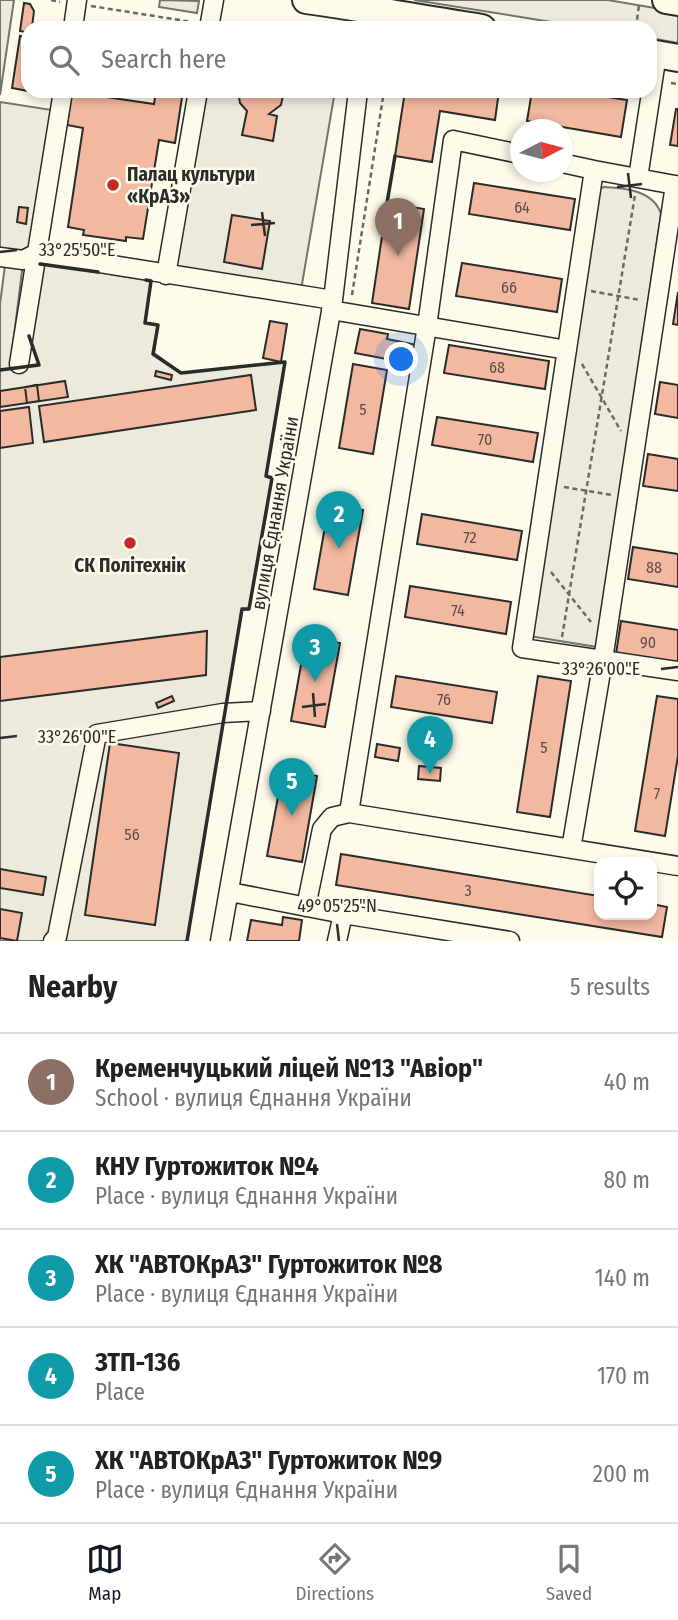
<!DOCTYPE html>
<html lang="en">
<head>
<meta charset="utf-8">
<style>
  body { margin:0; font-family:"Fira Sans Condensed",sans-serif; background:#f6f6f6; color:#222 }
  .controls { position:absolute; right:21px; bottom:21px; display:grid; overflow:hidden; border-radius:14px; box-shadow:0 4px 10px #0003 }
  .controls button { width:63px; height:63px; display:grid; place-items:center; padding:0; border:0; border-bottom:2px solid #e0e0e0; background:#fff; color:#222; font:35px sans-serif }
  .compass { position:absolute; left:510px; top:119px; width:63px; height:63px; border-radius:50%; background:#fff; box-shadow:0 4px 10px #0003; rotate:84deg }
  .you { position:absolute; left:402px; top:360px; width:24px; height:24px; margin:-18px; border:5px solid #fff; border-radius:50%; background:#1a73e8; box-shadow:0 0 0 10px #1a73e833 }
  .badge { display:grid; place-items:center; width:46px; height:46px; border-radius:50%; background:#111827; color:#fff; font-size:23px; font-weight:700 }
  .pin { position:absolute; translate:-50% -58px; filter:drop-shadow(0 2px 4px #0008) }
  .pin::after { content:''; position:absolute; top:37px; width:24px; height:21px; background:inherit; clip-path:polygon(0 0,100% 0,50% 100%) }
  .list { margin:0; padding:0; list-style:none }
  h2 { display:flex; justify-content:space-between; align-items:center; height:91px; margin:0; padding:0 28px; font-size:30px }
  h2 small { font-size:23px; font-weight:400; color:#767676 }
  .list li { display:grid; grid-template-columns:46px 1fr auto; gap:21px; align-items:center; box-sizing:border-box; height:98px; padding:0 28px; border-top:2px solid #e0e0e0 }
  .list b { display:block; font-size:26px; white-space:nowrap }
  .list p { margin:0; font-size:23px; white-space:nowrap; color:#767676 }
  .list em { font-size:23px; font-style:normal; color:#767676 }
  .icon { flex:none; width:38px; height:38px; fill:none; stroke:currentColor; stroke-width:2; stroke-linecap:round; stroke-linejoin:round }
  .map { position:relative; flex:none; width:678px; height:941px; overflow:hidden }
  .search { position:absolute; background:#fff; box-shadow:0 4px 10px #0003; left:21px; right:21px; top:21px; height:77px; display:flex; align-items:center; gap:18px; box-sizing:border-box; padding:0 24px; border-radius:21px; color:#767676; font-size:26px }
  .sheet { height:581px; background:#fff }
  nav { display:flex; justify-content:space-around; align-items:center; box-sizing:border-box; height:98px; border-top:2px solid #e0e0e0; background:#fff; font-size:19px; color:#767676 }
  nav a { display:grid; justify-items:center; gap:4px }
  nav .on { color:#111827 }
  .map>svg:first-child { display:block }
  .green { fill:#ecebdb; stroke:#74746e; stroke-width:2 }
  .building { fill:#f2b8a0; stroke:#2b2b2b; stroke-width:2 }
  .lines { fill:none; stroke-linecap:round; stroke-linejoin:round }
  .minor-casing { stroke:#2b2b2b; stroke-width:21 }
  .highway-casing { stroke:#2b2b2b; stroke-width:30 }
  .path { stroke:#6a6964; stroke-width:2.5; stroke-dasharray:5 3.5; stroke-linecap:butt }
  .minor { stroke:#fdfbea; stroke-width:18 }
  .highway { stroke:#fdfbea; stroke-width:26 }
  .wall { stroke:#2b2b2b; stroke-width:3.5 }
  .ticks { fill:none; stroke:#2b2b2b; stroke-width:2.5 }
  .poi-dot { fill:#c62828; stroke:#fdfbea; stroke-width:2.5 }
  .labels { text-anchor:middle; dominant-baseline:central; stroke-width:5; stroke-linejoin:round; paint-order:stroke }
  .number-label { font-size:16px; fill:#5d4e48 }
  .poi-label { font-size:19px; font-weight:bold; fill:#2b2b2b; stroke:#fdfbea; text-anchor:start }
  .street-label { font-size:19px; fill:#2b2b2b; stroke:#fdfbea }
  .ticks-label { font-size:18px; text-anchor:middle; fill:#2b2b2b; stroke:#fdfbea; stroke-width:5; stroke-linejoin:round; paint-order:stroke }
</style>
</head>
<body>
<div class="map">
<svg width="678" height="941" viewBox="0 0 678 941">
  <rect width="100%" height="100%" fill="#fdfbea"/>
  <path class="green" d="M0,0H14L0,95Z
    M160,0L199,1L197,13L159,7Z
    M414,0H608L678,12V43L650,38V28H589Z
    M206,91H335L301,290L175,267Z
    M0,102L52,110L31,254L0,249Z
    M604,187C626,188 654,191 661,214L597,647L529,636L599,189Z
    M23,263L10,368L39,364L29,335L41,263L151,281L145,323L158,325L154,353L181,373L285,362L266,475L272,478L249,609L242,610L187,941H0V304L5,265Z"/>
  <path class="building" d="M24,3L30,4L34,11L32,27L25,32L20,31Z
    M28,32V91L12,88L20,36L27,37Z
    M72,91H100L99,96L154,104L156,91H183L175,143L159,140L143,239L126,237V241L83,235L84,230L68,227L83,128L67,125Z
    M238,91H284L281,105L269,114L277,116L273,141L242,135L247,111L240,103Z
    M405,91H499L495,120L440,111L432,162L395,156Z
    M532,91H570L627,100L621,137L527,121Z
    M676,109H678V146L670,145Z
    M474,183L575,199L570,230L469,214Z
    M387,203L424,209L409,309L372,303Z
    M19,207L28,208L26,224L17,222Z
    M232,215L270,221L262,269L224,262Z
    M462,263L562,279L557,312L456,296Z
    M678,292V325L673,324Z
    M270,321L287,324L281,362L263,358Z
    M360,329L388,334L387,339L417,345L413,364L355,353Z
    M449,345L549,361L545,389L444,373Z
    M353,364L387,370L373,454L339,448Z
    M156,371L172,375L171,380L155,376Z
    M251,375L256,410L44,442L39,406Z
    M65,381L68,397L0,407V391Z
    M660,382L678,385V418L655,414Z
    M37,385L39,401L27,403L25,387Z
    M29,407L33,443L0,448V411Z
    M437,417L538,433L533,462L432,445Z
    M648,454L678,459V491L643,486Z
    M329,504L363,510L348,595L314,589Z
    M422,514L522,531L517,560L417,544Z
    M633,547L678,554V587L628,579Z
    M410,586L511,602L506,634L405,617Z
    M621,621L678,630V664L616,654Z
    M207,631L206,675L0,701V657Z
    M306,637L340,643L325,727L291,721Z
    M396,676L497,692L492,723L391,707Z
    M538,676L571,681L550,817L517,812Z
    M172,696L174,701L158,708L156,703Z
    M657,696L678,699V756L665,836L635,831Z
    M110,743L179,753L155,925L85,915Z
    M377,744L400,748L398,761L375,757Z
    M419,766L441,768L440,781L418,779Z
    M283,770L317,776L302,862L267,856Z
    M341,854L599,896V915H652V904L667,907L662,937L336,885Z
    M0,869L46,877L43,895L0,888Z
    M0,909L22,913L17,941L0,938Z
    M283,917L302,920L299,941H247L251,920L282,925Z"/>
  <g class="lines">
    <g class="minor-casing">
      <path id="minor" d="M73,28L77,0
        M209,28L214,0
        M562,163L594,170
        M638,178L657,54
        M675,185L603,660L522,648L594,170L675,185L678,186
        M0,257L23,260L37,253L333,300
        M166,275L198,91
        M331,310L567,350
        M19,364L63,91
        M349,813L427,326L453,140L520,154
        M571,849L603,660L678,671
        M230,892L343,914L510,941
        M306,907L322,829L332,817L349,813L678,866
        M53,941L57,937L97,734L223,713L261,711
        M220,941L333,300L358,91
        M337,941L343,914"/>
    </g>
    <g class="highway-casing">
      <path id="highway" d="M306,0C365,8 423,19 482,28
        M666,0L678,2
        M650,53L678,58"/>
    </g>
    <path class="path" d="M51,0L60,2
      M91,6L192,22
      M226,27L237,28
      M636,28L639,5
      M671,83L678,84
      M591,291L640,300
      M352,295L384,91
      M582,364L621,431
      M564,487L612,495
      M551,572L591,622
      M562,637L635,195"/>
    <use href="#minor" class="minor"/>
    <use href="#highway" class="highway"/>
    <path class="wall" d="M387,203L395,156
      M40,264L98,272
      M146,280L151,281L145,323L158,325L153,354L181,373L285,362L266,476L272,478L249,609H242L187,941
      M0,370L39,365L29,336"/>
  </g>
  <path class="ticks" d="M628,173L631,198M617,187L642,184M262,212L265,236M251,225L275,223M0,252L17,250M661,669L678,667M313,693L315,717M302,707L326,704M0,738L17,736M337,924L339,941"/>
  <g class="poi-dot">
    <circle cx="113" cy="185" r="7"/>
    <circle cx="130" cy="543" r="7"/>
  </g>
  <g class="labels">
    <g class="number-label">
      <text x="522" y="207">64</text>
      <text x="509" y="287">66</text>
      <text x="497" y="367">68</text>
      <text x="363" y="409">5</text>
      <text x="485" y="439">70</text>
      <text x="470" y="537">72</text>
      <text x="654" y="567">88</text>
      <text x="458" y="610">74</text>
      <text x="648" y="642">90</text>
      <text x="444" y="699">76</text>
      <text x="544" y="747">5</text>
      <text x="657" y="793">7</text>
      <text x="132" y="834">56</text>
      <text x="468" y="890">3</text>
    </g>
    <g class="poi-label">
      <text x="127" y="174">Палац культури<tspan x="127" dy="22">«КрАЗ»</tspan></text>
      <text x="130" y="565" text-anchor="middle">СК Політехнік</text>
    </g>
    <g class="street-label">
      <text transform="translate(275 513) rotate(-80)">вулиця Єднання України</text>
    </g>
  </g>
  <g class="ticks-label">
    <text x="77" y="256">33°25'50"E</text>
    <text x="601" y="675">33°26'00"E</text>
    <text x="77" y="743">33°26'00"E</text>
    <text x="337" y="912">49°05'25"N</text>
  </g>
</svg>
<div class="controls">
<button><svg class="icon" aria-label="locate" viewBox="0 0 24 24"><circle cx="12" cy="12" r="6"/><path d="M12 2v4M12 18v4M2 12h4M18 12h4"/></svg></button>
</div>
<svg class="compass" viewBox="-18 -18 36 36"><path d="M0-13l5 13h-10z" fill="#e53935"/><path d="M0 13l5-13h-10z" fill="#767676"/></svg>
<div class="you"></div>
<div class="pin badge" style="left:398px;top:256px;background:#8d6e63">1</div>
<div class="pin badge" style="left:339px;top:549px;background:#0f9aa8">2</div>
<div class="pin badge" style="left:315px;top:682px;background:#0f9aa8">3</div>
<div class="pin badge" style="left:430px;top:774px;background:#0f9aa8">4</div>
<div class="pin badge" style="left:292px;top:816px;background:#0f9aa8">5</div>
<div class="search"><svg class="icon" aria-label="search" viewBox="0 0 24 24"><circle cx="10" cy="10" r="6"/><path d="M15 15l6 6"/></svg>Search here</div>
</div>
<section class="sheet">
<h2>Nearby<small>5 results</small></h2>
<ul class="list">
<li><span class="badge" style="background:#8d6e63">1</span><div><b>Кременчуцький ліцей №13 &quot;Авіор&quot;</b><p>School · вулиця Єднання України</p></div><em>40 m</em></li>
<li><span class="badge" style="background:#0f9aa8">2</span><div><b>КНУ Гуртожиток №4</b><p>Place · вулиця Єднання України</p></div><em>80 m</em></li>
<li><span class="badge" style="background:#0f9aa8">3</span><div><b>ХК &quot;АВТОКрАЗ&quot; Гуртожиток №8</b><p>Place · вулиця Єднання України</p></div><em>140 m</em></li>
<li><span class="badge" style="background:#0f9aa8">4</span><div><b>ЗТП-136</b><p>Place</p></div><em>170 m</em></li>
<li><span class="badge" style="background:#0f9aa8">5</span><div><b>ХК &quot;АВТОКрАЗ&quot; Гуртожиток №9</b><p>Place · вулиця Єднання України</p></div><em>200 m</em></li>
</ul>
</section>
<nav>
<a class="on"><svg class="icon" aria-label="map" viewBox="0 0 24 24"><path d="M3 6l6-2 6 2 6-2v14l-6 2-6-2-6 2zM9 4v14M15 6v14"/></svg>Map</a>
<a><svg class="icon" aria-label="directions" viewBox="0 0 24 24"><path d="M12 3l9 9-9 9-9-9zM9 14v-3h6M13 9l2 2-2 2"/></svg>Directions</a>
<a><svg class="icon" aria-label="saved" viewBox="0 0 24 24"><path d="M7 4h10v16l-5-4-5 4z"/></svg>Saved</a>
</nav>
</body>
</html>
